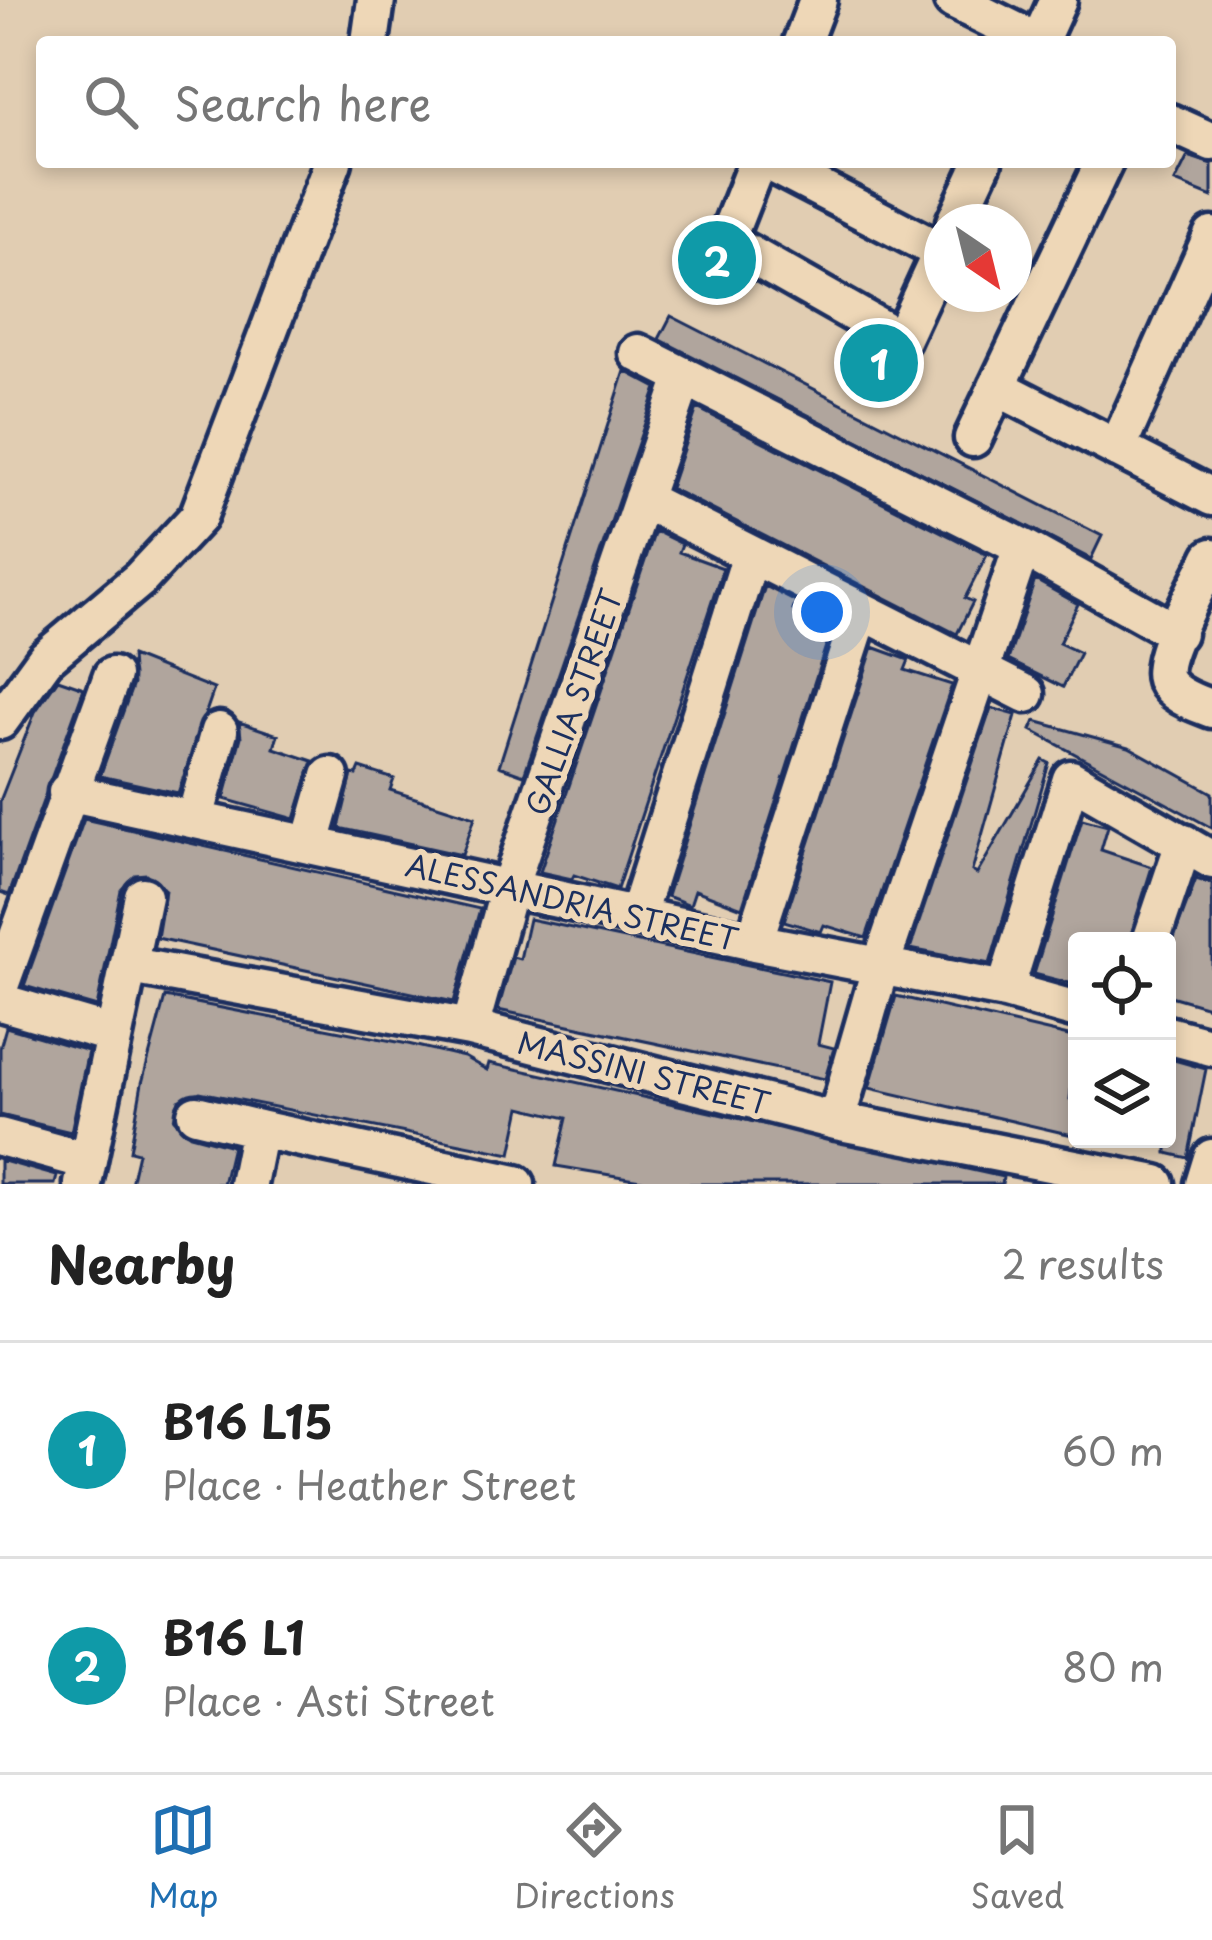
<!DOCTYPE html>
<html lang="en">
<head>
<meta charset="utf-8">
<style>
  body { margin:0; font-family:"Playpen Sans",sans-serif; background:#f2f2f2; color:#222 }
  .controls { position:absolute; right:36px; bottom:36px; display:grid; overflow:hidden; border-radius:12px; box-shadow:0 6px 18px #0003 }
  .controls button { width:108px; height:108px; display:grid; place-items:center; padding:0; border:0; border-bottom:3px solid #e0e0e0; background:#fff; color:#222; font:60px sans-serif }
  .compass { position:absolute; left:924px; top:204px; width:108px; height:108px; border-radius:50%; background:#fff; box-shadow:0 6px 18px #0003; rotate:145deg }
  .you { position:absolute; left:822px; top:612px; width:42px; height:42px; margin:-30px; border:9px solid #fff; border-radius:50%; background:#1a73e8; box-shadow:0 0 0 18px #1a73e833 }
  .badge { display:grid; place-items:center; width:78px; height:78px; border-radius:50%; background:#1f6fb2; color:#fff; font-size:39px; font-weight:700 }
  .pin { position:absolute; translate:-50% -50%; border:6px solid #fff; box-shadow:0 3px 12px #0006 }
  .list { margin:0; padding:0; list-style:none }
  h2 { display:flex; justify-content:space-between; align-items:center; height:156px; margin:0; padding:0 48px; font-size:51px }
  h2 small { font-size:39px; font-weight:400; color:#767676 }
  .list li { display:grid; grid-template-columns:78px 1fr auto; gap:36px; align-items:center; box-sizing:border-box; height:216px; padding:0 48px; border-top:3px solid #e0e0e0 }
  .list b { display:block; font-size:45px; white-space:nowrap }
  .list p { margin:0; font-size:39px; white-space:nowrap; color:#767676 }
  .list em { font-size:39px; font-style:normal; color:#767676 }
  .icon { flex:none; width:66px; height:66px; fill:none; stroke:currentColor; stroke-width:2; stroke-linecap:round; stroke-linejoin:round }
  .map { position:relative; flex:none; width:1212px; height:1184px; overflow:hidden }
  .search { position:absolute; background:#fff; box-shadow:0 6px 18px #0003; left:36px; right:36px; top:36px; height:132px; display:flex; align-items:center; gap:30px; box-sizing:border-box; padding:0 42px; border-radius:12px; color:#767676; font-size:45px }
  .sheet { height:588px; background:#fff }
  nav { display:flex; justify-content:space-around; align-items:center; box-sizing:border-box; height:168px; border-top:3px solid #e0e0e0; background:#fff; font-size:33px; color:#767676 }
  nav a { display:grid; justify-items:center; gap:6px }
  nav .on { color:#1f6fb2 }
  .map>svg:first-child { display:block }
  .building { fill:#b0a59d; stroke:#1b2f5e; stroke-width:3 }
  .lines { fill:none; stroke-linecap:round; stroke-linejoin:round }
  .minor-casing { stroke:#1b2f5e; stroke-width:45 }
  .minor { stroke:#eed7b7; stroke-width:36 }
  .labels { text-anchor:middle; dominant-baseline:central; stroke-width:12; stroke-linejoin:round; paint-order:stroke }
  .street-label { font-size:30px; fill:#1b2f5e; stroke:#eed7b7 }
</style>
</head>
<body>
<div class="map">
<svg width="1212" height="1184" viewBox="0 0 1212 1184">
  <rect width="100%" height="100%" fill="#e1cdb2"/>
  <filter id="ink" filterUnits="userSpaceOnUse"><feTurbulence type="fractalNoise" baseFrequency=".00833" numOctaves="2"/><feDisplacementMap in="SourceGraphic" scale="24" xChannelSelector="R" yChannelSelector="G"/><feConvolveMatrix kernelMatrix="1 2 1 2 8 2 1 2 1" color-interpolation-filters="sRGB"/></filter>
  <g filter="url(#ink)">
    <path class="building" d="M1188,156L1212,164V197L1175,182Z
      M671,316L1102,536L1091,559L659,339Z
      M625,371L657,388L524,775L499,766Z
      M697,408L987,555L965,598L973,602L957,634L670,488Z
      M655,531L682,544L679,552L723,568L617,889L574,875L572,879L540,872Z
      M1035,580L1078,604L1059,643L1080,653L1063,687L1008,660Z
      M765,586L796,602L793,610L833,624L742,908L695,890L690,905L667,896Z
      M873,647L909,660L905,670L952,685L866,938L824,925L821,932L784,921Z
      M131,656L214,689L178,793L100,776L133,684Z
      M58,679L84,688L9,895L0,892V801L35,712Z
      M991,708L1016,715L972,871L977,874L1043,760L1049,763L990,964L910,949Z
      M1035,721L1129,747L1212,793V828L1031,730Z
      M239,722L278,735L274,748L313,761L295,819L224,799L241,737Z
      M360,768L394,779L390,790L475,817L462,855L339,828L352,774L357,775Z
      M84,819L480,909L454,1002L157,938L165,890L146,874L135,875L121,890L97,1007L24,986Z
      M1082,819L1108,826L1101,850L1152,867L1129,941H1077V985L1034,974Z
      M1196,879L1212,884V1008L1167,995V956Z
      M529,919L830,982L818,1044L834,1048L825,1079L498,1010L513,957L520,959Z
      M896,996L1077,1038L1070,1099L1077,1100V1136L869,1088Z
      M165,997L408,1044L464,1057L487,1070L489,1063L1003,1177L1002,1184H665L556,1166L567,1118L521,1107L511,1154L200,1092L179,1100L174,1119L190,1135L232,1146L223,1184H131L138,1153L130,1151L142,1083Z
      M6,1027L88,1051L71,1132L0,1115V1048Z
      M1167,1058L1206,1069L1188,1158L1167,1153Z
      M0,1160L57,1176L55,1184H0Z"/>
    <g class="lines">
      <g class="minor-casing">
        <path id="minor" d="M953,0L1038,42
          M370,42L376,0
          M802,42L818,0
          M1039,42L1058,0
          M1170,123L1212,142
          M757,162L726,241L901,340L942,251
          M768,162L942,252
          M955,222L983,162
          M638,353L1022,547L1177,633
          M997,387L1212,497
          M973,438L1104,162
          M1117,449L1212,236
          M642,499L1026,694
          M1212,557C1201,581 1157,656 1165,679C1172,696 1197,703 1212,709
          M0,721L45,659L140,579L198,517L333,162
          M67,792L754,942L1005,990L1077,1010
          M195,818L219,731
          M311,843L330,776
          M637,915L750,558
          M1151,941L1184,843
          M754,942L861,612
          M131,966L470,1028L836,1121L1156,1184
          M0,986L112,676
          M1005,990L1071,779L1212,860
          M0,1002L114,1035
          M470,1028L510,885L684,377
          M1167,1035L1212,1047
          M196,1114L259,1129
          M836,1121L881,965L1022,547
          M0,1137L87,1161
          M83,1184L143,896
          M248,1184L259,1129L516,1184
          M1204,1184L1212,1158"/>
      </g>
      <use href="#minor" class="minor"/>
    </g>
  </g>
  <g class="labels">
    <g class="street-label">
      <text transform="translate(573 702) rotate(-71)">GALLIA STREET</text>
      <text transform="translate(572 901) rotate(13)">ALESSANDRIA STREET</text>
      <text transform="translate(644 1072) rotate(14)">MASSINI STREET</text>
    </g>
  </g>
</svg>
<div class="controls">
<button><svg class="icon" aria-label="locate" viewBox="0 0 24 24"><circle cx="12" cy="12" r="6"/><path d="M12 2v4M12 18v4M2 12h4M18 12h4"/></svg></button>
<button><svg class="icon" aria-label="layers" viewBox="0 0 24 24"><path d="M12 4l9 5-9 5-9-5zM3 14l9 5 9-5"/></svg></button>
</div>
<svg class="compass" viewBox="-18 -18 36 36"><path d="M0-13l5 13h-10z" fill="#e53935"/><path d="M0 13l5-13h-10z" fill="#767676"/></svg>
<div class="you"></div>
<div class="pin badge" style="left:879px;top:363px;background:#0f9aa8">1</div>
<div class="pin badge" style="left:717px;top:260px;background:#0f9aa8">2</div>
<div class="search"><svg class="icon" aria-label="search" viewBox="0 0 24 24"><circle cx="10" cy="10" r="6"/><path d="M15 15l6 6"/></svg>Search here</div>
</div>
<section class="sheet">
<h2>Nearby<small>2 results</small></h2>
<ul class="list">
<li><span class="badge" style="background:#0f9aa8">1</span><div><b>B16 L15</b><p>Place · Heather Street</p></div><em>60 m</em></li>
<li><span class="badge" style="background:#0f9aa8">2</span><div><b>B16 L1</b><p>Place · Asti Street</p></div><em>80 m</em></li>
</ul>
</section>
<nav>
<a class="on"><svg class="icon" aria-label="map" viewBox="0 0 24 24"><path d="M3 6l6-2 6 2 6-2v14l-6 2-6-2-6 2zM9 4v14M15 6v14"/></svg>Map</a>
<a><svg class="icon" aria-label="directions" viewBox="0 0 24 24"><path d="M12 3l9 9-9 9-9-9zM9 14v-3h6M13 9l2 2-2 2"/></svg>Directions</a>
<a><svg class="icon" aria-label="saved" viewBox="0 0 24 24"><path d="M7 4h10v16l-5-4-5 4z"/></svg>Saved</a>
</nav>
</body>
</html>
